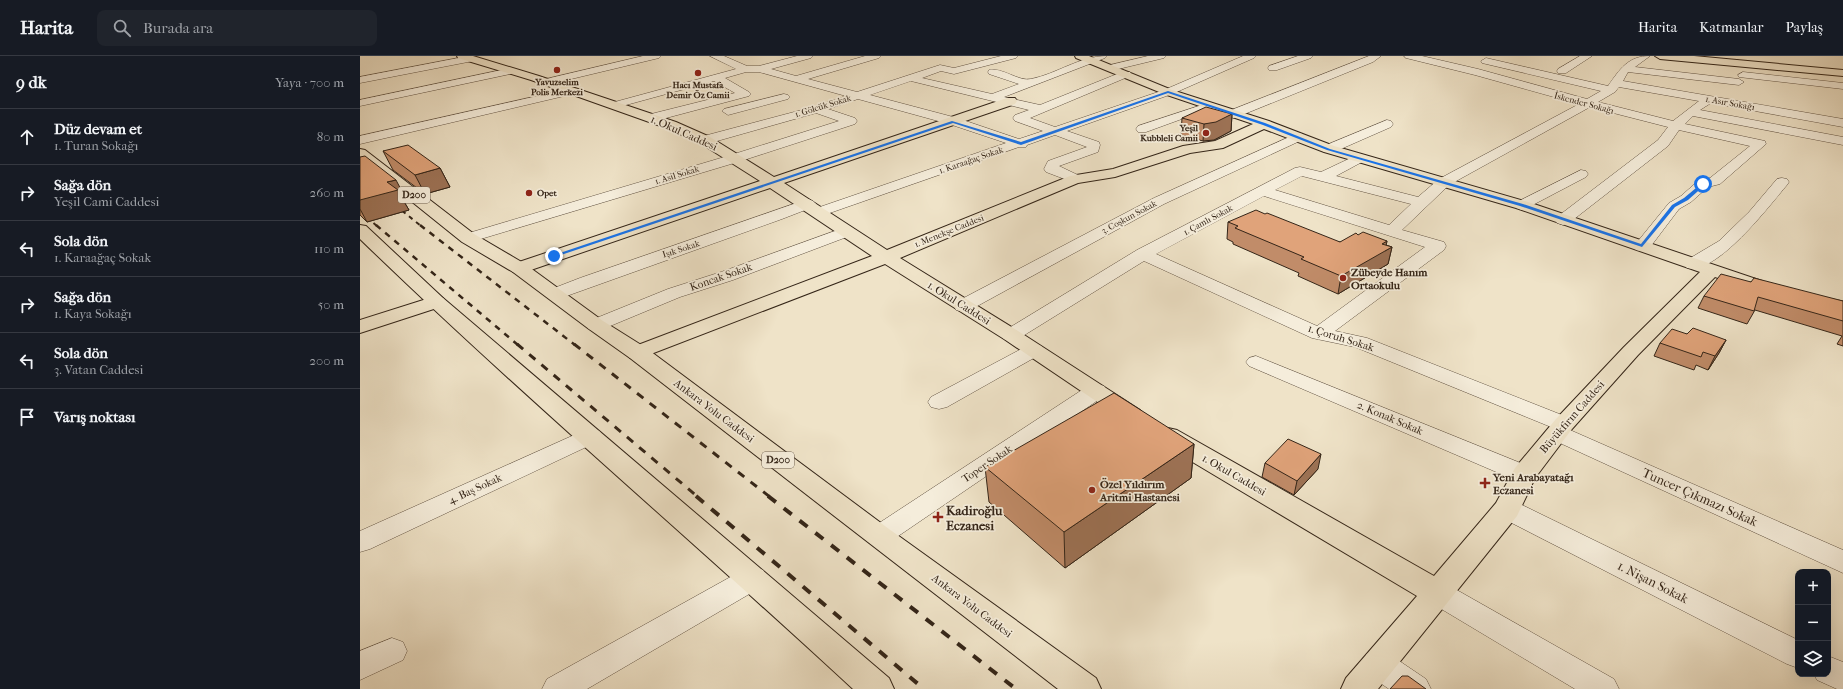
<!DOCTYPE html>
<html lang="tr">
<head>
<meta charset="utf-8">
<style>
  body { margin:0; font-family:"IM FELL French Canon",serif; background:#20242c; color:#f1f3f6 }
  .controls { position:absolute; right:12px; bottom:12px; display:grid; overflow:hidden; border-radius:8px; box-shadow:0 4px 16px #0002 }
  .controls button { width:36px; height:36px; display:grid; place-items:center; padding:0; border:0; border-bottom:1px solid #363941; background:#171b24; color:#f1f3f6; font:20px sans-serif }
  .stop { position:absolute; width:12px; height:12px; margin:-9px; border:3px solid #1a73e8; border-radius:50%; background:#fff }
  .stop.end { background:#1a73e8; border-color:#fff; box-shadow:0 1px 4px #0008 }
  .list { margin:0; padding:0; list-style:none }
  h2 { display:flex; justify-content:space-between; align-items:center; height:52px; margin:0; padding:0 16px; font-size:17px }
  h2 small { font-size:13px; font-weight:400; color:#9ea1a6 }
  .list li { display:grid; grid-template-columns:26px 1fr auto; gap:12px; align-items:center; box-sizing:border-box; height:56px; padding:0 16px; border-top:1px solid #363941 }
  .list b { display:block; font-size:15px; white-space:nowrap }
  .list p { margin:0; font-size:13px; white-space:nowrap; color:#9ea1a6 }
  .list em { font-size:13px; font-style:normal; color:#9ea1a6 }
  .icon { flex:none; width:22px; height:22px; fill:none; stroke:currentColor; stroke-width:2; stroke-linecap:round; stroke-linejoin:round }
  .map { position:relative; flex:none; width:1483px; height:633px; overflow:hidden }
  header { display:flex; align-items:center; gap:24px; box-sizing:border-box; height:56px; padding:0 20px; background:#171b24; border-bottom:1px solid #363941 }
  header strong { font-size:19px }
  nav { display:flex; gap:22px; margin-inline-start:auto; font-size:14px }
  .search { width:280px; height:36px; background:#20242c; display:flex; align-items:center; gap:10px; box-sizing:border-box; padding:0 14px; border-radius:8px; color:#9ea1a6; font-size:15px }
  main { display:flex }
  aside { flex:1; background:#171b24 }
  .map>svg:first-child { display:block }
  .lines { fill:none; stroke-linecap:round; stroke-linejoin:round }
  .minor-casing { stroke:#635444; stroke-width:1 }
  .major-casing { stroke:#342518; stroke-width:2 }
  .highway-casing { stroke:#342518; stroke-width:2 }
  .minor { fill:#f5eddb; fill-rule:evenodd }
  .major { fill:#efe3c8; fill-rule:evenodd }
  .highway { fill:#efe3c8; fill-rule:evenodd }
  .rail-far3 { stroke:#342518; stroke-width:2; stroke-dasharray:4.5 4.5; stroke-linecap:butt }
  .rail-far2 { stroke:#342518; stroke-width:2.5; stroke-dasharray:6 6; stroke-linecap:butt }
  .rail-far1 { stroke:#342518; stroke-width:3; stroke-dasharray:8 8; stroke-linecap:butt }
  .rail { stroke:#342518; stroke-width:4; stroke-dasharray:10 10; stroke-linecap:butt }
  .wall { fill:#c18c69; stroke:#342518 }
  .shaded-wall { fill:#9d7255; stroke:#342518 }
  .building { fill:#e0a37a; stroke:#342518 }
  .route { fill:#1a73e8 }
  .poi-dot { fill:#8f2418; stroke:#f5eddb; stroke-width:1.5 }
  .labels { text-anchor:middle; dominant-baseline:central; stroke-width:3.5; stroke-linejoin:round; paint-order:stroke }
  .far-poi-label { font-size:9px; font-weight:bold; fill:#342518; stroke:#f5eddb }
  .far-street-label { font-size:9px; fill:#342518; stroke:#f5eddb }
  .shield { fill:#f5eddb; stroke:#6e6152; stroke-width:1 }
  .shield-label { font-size:10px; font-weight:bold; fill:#342518 }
  .street-label { font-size:11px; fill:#342518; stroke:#f5eddb }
  .poi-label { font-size:11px; font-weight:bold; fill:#342518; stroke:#f5eddb; text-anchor:start }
  .near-street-label { font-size:13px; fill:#342518; stroke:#f5eddb }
  .near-poi-label { font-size:13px; font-weight:bold; fill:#342518; stroke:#f5eddb; text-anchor:start }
</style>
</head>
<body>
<header>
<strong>Harita</strong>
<div class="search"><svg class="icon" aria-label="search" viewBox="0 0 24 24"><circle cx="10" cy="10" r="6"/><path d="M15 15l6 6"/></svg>Burada ara</div>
<nav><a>Harita</a><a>Katmanlar</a><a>Paylaş</a></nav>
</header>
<main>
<aside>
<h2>9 dk<small>Yaya · 700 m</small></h2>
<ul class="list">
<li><svg class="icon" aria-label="ahead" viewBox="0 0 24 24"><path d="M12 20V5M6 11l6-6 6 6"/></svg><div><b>Düz devam et</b><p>1. Turan Sokağı</p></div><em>80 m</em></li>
<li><svg class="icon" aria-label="right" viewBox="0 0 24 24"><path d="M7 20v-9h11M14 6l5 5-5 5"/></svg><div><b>Sağa dön</b><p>Yeşil Cami Caddesi</p></div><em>260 m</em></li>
<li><svg class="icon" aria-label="left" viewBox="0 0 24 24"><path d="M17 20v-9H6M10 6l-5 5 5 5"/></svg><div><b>Sola dön</b><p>1. Karaağaç Sokak</p></div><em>110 m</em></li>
<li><svg class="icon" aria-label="right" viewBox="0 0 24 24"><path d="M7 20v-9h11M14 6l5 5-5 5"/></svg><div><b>Sağa dön</b><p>1. Kaya Sokağı</p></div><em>50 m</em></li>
<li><svg class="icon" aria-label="left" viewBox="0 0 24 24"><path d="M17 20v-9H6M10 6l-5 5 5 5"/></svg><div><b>Sola dön</b><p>3. Vatan Caddesi</p></div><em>200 m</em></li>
<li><svg class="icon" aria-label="arrive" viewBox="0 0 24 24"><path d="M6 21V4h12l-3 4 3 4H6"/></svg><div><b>Varış noktası</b></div></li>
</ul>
</aside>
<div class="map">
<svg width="1483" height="633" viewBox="0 0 1483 633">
  <rect width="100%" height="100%" fill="#efe3c8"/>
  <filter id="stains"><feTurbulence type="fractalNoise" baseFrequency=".005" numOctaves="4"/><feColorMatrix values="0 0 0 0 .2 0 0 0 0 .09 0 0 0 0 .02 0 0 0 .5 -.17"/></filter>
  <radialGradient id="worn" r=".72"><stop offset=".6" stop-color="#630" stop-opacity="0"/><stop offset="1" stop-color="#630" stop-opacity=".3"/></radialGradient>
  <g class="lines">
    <g class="minor-casing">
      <path id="minor" d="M109,0L114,3L113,5L0,27V21Z
        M283,0H301L299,2L186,29L181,26L182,24Z
        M350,0H364L387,10H399L437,0H453L451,2L411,13L436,20L505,0H521L519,2L448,23L497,36L580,9L594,12L641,0H658L656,2L594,18L581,15L562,22L632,38L659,28L629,18L628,16L629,14C642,11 659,26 671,23C697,18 719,0 747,0L745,2L644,41L680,49L762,16H770L771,18L770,20L670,62L695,71L804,34L883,0H896L894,2L812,38L707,75L739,86L740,89L738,96L699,110L720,120L722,123L720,126L715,127L686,116L684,113L688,105L727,91L695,79L667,89L666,91H659L464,159L459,161L454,159L451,156L454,153L646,87L589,68L498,43L468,53L495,62L497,65L495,68L381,105L114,185L108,187L102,185L100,182L102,179L371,99L479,65L456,57L350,87H340L339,84L340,81L453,51L486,40L399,16H386L365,22L389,36L391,38L389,40L291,66L287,65L285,62L287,59L375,37L354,25L255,52L249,49L251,47L376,13ZM551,25L669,54L655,59L653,62L655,65L683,75L659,83L597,62L510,39Z
        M788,0H806L804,2L750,15L745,12L746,10Z
        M938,0H953L951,2L917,14H909L908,12L909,10Z
        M1009,0H1021L1013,6L877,61L873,62L867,58L869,55Z
        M1044,0H1062L1118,13L1227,43L1241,35L1122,7L1121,5L1126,2L1248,30C1260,13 1268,0 1290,0L1275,11L1379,23L1384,26L1379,29L1268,16L1263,25L1483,63V71L1351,47L1340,54L1483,81V89L1333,60L1325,68L1405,85L1406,88L1360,128L1348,131L1331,146L1319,153L1288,194L1282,195L1276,194L1274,190L1309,147L1321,140L1338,125L1350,122L1390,90L1319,74L1308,90L1209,167L1203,169L1197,167L1195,164L1197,161L1298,84L1308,71L1230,51L1089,129L1042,174L1084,186L1086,190L1084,194L975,275L1007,282L1212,363L1215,368L1210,374L1483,494V517L1189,382L1185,377L1191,371L995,291L952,282L784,205L658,283L651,285L644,283L641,279L644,275L777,194L935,112L940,111L961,116L997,99L1002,100L1004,103L1002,106L976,120L1058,141L1079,123L1219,48L1115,19L1046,2ZM1259,31L1339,45L1313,65L1238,46L1255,36ZM942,120L1051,148L1029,169L915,134ZM904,140L1065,191L957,270L796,198Z
        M1220,0H1232L1206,17H1198L1197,15L1198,13Z
        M151,12L156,15L155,17L0,50V44Z
        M1383,16L1483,27V33L1379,21L1378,19Z
        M213,32L219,35L217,37L0,88V80Z
        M424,38L428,39L430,41L428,43L368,59L362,55L364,53Z
        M848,47L852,48L854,50L852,52L786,76H778L776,73L778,70Z
        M1027,64L1031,65L1033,68L1031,71L974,96H964L962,93L964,90Z
        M938,77L942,78L944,81L942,84L804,148L610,254L603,256L596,254L594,250L596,246L794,142Z
        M1221,114L1226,115L1228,118L1226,121L1167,152L1162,154L1157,152L1154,149L1157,146Z
        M1422,122L1427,123L1429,126L1427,129C1409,150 1357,219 1327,212L1324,208L1327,204L1359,185L1389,156L1417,123Z
        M448,143L453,145L456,148L453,151L422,163L201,242L195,243L189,242L186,238L189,234L220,222Z
        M486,171L492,173L494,176L492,179L373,224L320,241L243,273L236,275L229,273L226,269L229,265L308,233L361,216Z
        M674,288L681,290L684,294L681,298L587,351L579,353L571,351L568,346L571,341L667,290Z
        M896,300L1173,412L1176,418L1173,424L1164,426L1155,424L889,310L886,306L889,302Z
        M736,328L744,330L747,335L744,340L528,487L519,490L510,487L506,480L510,473L728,330Z
        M231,372L239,375L243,380L239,385L10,493L0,496V475L223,375Z
        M1147,444L1156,446L1438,584V612L1427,608L1138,460L1134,453L1138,446Z
        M393,511L403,514L407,522L403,530L227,633H182L187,623L383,514Z
        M1078,525L1088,529L1254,623L1259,633H1215L1068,545L1064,537L1068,529Z
        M32,582L43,586L47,595L43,604L0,624V595Z
        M1018,594L1029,598L1066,623L1071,633H1029L1007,618L1002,608L1007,598Z
        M1468,600L1483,606V633H1477L1457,624L1454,618H1468Z"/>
    </g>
    <g class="major-casing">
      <path id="major" d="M97,0H113L179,20L316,66L350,81L414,121L647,42H655L657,45L655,48L424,127L527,194L710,120L753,113L823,90L855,85L893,68L804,38L716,2L715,0H729L812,34L909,65L974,90L1168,146L1402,225L1404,229L1402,233L1395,235L1355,221L1278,299L1212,373L1175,422L1157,460L1018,633H981L986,622L1057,540L799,386L796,380L799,374L808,372L817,374L1074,520L1136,447L1155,412L1196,363L1264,291L1340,216L1156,152L964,96L904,73L863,92L830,97L755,121L718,127L540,202L658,275L780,354L784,359L780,364L772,366L764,364L644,283L525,208L278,303L270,302L267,297L270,292L512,200L410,132L165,216L159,217L153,216L150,212L153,208L400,125L340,87L306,72L171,24L98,2Z
        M1295,0H1334L1483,14V20L1300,3Z
        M76,240L83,242L86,246L83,250L0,277V264Z"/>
    </g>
    <g class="highway-casing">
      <path id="highway" d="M0,93L5,94L114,178L165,208L243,265L286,292L529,473L736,622L741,633H698L270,302L229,273L153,216L102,186L0,104Z
        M0,169L6,170L83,242L529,622L534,633H493C330,482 160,338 0,183Z"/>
    </g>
    <use href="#minor" class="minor"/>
    <use href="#major" class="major"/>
    <use href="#highway" class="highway"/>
    <path class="rail-far3" d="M35,149L61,170
      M0,155L17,170"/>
    <path class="rail-far2" d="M16,169L158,289
      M60,169L215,289"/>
    <path class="rail-far1" d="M157,288L338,441
      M214,288L410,441"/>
    <path class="rail" d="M336,440L564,633
      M408,440L656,633"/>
  </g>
  <path class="wall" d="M872,58L871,75L854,84L843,85L821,79L822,62Z
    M23,95L80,112L90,131L65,138L33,114Z
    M0,101L46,143L43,144L49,154L7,166L0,159Z
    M868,166L980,186L1027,185L1026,189L1032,191L1028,208L978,238L938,220L939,217L873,188V186L867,183Z
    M1391,226L1483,245V290L1477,288L1482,280L1395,254L1387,268L1338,252L1344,240Z
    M1327,278L1366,284L1359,297L1348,314L1336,309L1334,314L1294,300L1300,287Z
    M834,388L831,422L705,512L629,446L625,411Z
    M905,407L958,413L934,439L902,421Z"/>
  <path class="shaded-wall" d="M872,58L871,75L854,84L843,85L844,68Z
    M80,112L90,131L65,138L55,119Z
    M36,124L46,143L43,144L49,154L7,166L0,153V144L27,126Z
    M1027,185L1025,195L1032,191L1028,208L978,238L981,220L1022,188Z
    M1366,284L1359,297L1348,314L1355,300Z
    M834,388L831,422L705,512L704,476Z
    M961,398L958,413L934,439L937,425Z"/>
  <path class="building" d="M846,51L872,58L856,66L844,68L822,62Z
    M48,89L80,112L55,119L23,95Z
    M5,100L36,124L27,126L38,134L0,144V101Z
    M896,154L905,158L907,157L980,186L996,177L998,179L1003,176L1027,185L1022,188L1032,191L981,220L941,203L944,201L875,172L878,170L868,166Z
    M1361,218L1391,226L1394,222L1483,245V265L1398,241L1394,255L1344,240Z
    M1333,272L1366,284L1355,300L1343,296L1341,301L1300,287L1312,273L1327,278Z
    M754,337L834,388L704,476L625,411Z
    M928,383L961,398L937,425L905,407Z
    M1042,620H1048L1066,633H1030Z"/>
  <path class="route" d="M808,35L905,67L970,93L1163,148L1281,188L1312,149L1324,142L1342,127L1346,128L1328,144L1315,151L1282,191L1160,150L967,94L903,69L808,37L661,89L593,67L195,201L191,200L592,65L661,86Z"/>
  <g class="poi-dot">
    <circle cx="197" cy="14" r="4"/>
    <circle cx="338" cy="17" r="4"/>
    <circle cx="846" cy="77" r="4"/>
    <circle cx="169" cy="137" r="4"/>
    <circle cx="983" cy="222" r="4"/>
    <path d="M1123 421h4v4h4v4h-4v4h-4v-4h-4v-4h4z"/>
    <circle cx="732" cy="434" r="4"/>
    <path d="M576 455h4v4h4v4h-4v4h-4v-4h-4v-4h4z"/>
  </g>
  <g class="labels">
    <g class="far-poi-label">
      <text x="197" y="26">Yavuzselim<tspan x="197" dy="10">Polis Merkezi</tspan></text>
      <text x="338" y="29">Hacı Mustafa<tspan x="338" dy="10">Demir Öz Camii</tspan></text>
      <text x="838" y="72" text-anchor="end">Yeşil<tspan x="838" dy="10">Kubbleli Camii</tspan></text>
      <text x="177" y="137" text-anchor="start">Opet</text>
    </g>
    <g class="far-street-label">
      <text transform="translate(1224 47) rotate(15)">İskender Sokağı</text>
      <text transform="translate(1370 47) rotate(10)">1. Asır Sokağı</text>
      <text transform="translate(463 50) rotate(-17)">1. Gölcük Sokak</text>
      <text transform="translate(611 104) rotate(-19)">1. Karaağaç Sokak</text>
      <text transform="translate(317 119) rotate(-17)">1. Asil Sokak</text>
      <text transform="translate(769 161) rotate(-28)">3. Coşkun Sokak</text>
      <text transform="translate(848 164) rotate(-28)">1. Çamlı Sokak</text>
      <text transform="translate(589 175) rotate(-22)">1. Menekşe Caddesi</text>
      <text transform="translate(321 193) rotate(-18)">Işık Sokak</text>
    </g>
    <g class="shield">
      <rect x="38" y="131" width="32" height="16" rx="3"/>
      <rect x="402" y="396" width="32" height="16" rx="3"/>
    </g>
    <g class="shield-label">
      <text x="54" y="139">D200</text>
      <text x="418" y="404">D200</text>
    </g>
    <g class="street-label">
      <text transform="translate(324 77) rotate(24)">1. Okul Caddesi</text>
      <text transform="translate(361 221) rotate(-19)">Koncak Sokak</text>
      <text transform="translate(599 247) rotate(32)">1. Okul Caddesi</text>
      <text transform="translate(981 282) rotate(17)">1. Çoruh Sokak</text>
      <text transform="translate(354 355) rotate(37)">Ankara Yolu Caddesi</text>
      <text transform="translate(1212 361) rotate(-49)">Büyükfırın Caddesi</text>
      <text transform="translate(1030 362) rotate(23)">2. Konak Sokak</text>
      <text transform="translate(627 408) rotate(-34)">Toper Sokak</text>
      <text transform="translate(874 419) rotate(30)">1. Okul Caddesi</text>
      <text transform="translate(115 433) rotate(-25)">4. Baş Sokak</text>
      <text transform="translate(612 550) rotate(37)">Ankara Yolu Caddesi</text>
    </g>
    <g class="poi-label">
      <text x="991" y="216">Zübeyde Hanım<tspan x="991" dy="13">Ortaokulu</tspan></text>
      <text x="1133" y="421">Yeni Arabayatağı<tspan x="1133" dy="13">Eczanesi</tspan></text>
      <text x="740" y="428">Özel Yıldırım<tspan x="740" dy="13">Aritmi Hastanesi</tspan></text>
    </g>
    <g class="near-street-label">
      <text transform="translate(1340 441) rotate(24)">Tuncer Çıkmazı Sokak</text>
      <text transform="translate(1293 526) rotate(27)">1. Nişan Sokak</text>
    </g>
    <g class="near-poi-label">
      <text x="586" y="454">Kadiroğlu<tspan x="586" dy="15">Eczanesi</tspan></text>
    </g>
  </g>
  <rect width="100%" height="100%" filter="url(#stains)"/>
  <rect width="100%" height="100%" fill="url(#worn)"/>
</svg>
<div class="controls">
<button>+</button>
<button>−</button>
<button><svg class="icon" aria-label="layers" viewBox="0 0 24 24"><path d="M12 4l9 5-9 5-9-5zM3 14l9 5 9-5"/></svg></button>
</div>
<div class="stop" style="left:1343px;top:128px"></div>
<div class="stop end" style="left:194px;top:200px"></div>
</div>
</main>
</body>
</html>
